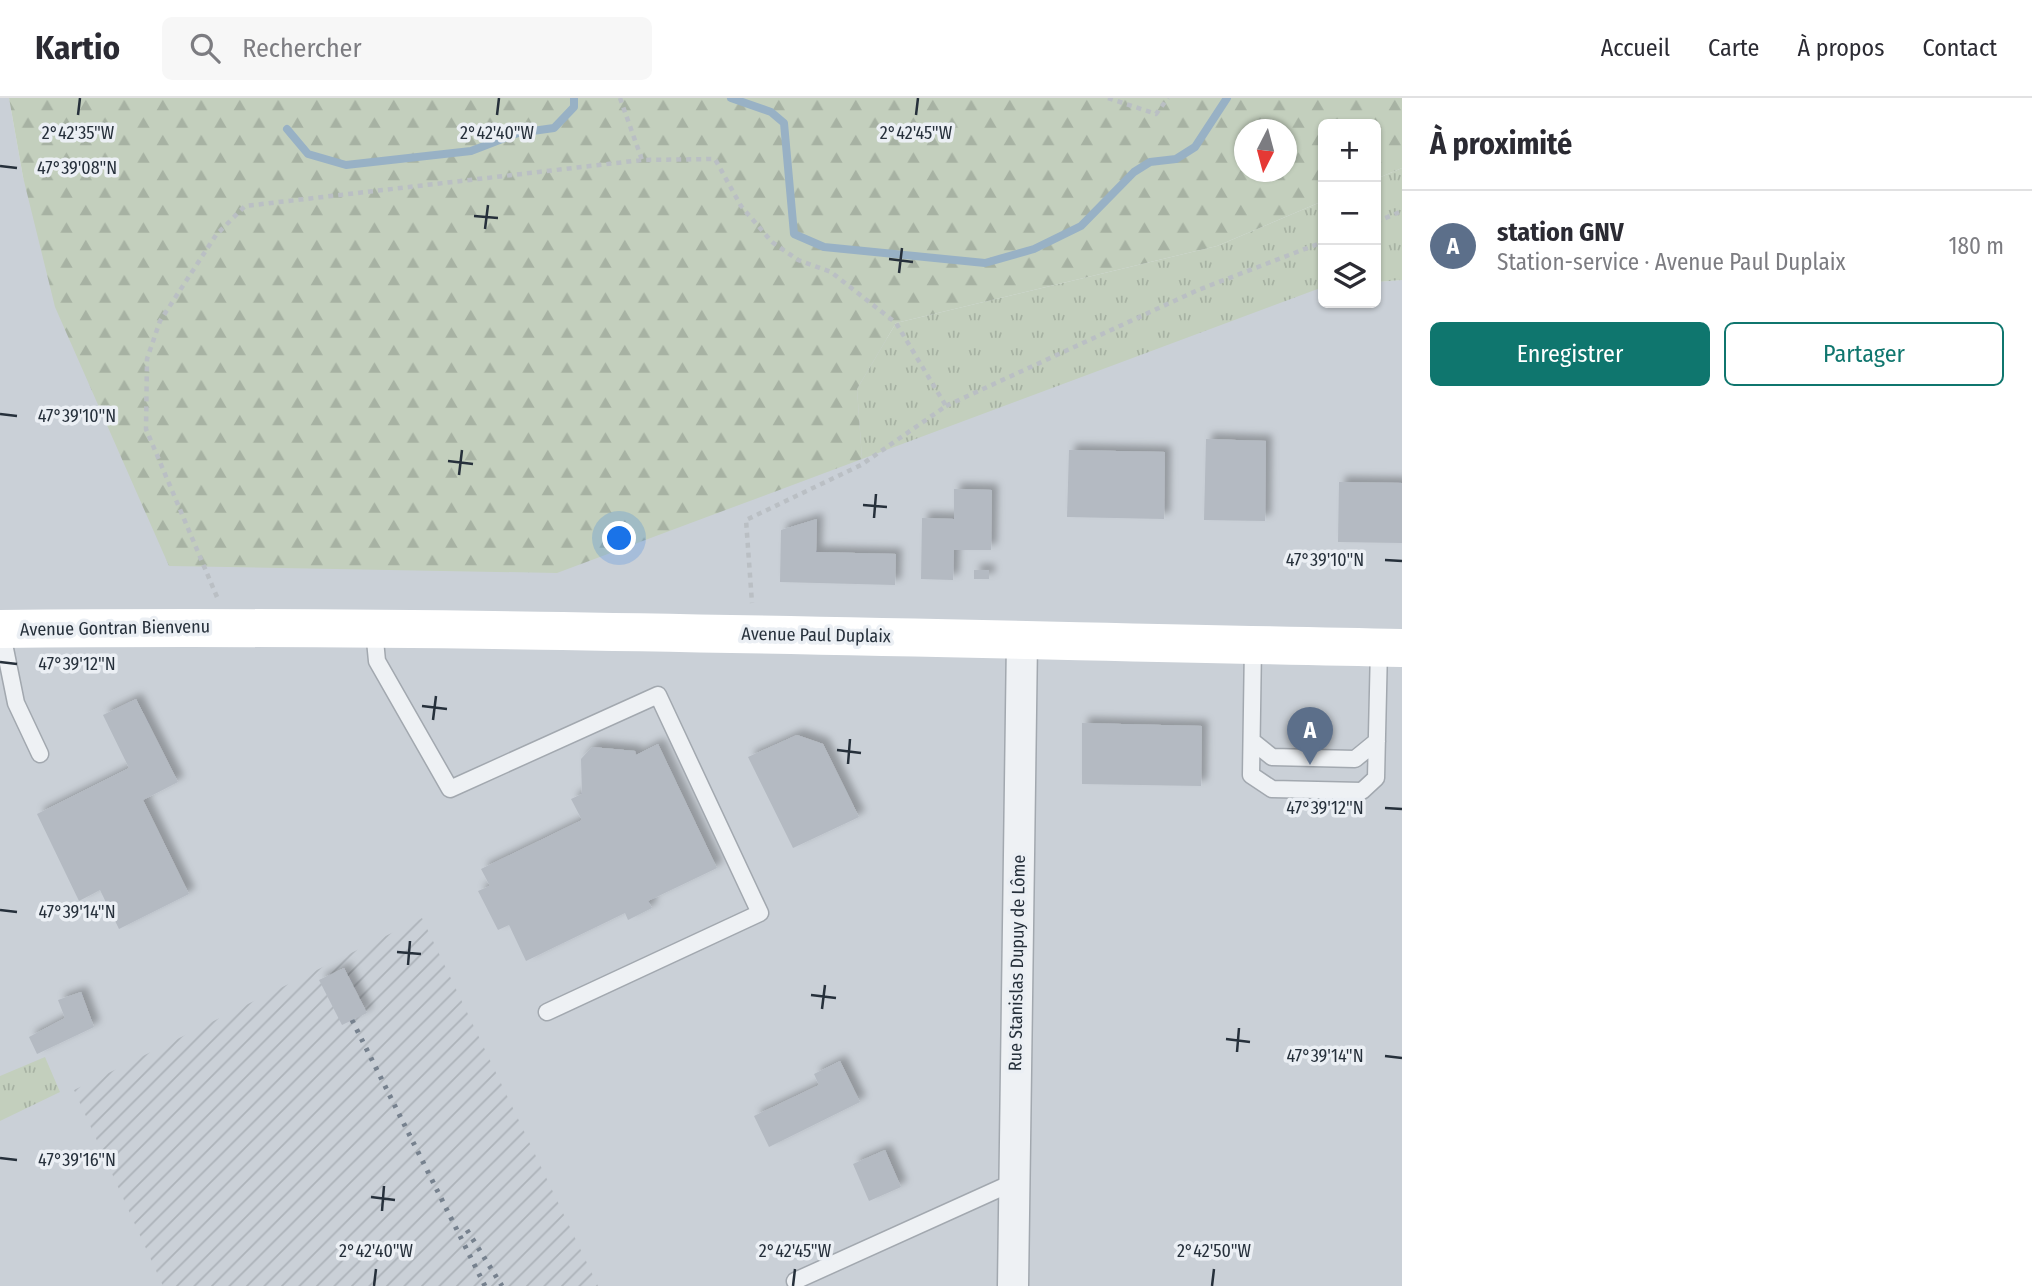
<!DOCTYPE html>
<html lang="fr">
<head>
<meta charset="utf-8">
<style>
  body { margin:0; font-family:"Fira Sans Condensed",sans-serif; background:#f7f7f7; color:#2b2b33 }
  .controls { position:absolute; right:21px; top:21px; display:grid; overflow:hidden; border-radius:10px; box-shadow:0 2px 5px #0004 }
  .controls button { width:63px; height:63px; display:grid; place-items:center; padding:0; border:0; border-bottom:2px solid #e1e1e2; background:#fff; color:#2b2b33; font:35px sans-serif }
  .compass { position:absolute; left:1234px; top:21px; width:63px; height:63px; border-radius:50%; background:#fff; box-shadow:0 2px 5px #0004; rotate:186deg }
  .you { position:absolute; left:620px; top:441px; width:24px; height:24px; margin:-18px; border:5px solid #fff; border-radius:50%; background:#1a73e8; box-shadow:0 0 0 10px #1a73e833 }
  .badge { display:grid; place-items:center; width:46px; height:46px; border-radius:50%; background:#0f766e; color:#fff; font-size:23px; font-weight:700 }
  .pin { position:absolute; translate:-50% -58px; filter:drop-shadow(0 2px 4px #0008) }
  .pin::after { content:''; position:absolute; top:37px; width:24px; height:21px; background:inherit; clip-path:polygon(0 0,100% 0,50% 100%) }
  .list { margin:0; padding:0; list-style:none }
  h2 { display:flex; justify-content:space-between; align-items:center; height:91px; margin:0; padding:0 28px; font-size:30px }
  h2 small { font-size:23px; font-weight:400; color:#7c7c81 }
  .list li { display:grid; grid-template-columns:46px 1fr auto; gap:21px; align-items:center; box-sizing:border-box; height:112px; padding:0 28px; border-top:2px solid #e1e1e2 }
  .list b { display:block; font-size:26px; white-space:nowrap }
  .list p { margin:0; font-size:23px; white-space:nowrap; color:#7c7c81 }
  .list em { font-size:23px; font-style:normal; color:#7c7c81 }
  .actions { display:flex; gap:14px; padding:21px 28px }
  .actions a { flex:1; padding:16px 0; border:2px solid #0f766e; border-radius:10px; text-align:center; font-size:24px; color:#0f766e }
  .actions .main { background:#0f766e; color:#fff }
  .icon { flex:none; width:38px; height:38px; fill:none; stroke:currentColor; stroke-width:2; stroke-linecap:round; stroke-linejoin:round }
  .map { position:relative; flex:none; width:1402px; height:1188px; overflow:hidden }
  header { display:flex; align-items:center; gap:42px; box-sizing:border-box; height:98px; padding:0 35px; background:#fff; border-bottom:2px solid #e1e1e2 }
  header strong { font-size:33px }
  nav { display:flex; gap:38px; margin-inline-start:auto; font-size:24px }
  .search { width:490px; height:63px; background:#f7f7f7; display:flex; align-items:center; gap:18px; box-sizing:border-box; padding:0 24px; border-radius:10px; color:#7c7c81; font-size:26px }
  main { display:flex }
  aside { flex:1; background:#fff }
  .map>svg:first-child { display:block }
  .built { fill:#cad0d7 }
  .industrial { fill:url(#industrial-furrows) }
  .grass { fill:url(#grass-tufts) }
  .forest { fill:url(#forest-firs); fill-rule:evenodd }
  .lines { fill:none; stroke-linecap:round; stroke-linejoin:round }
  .stream { stroke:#98b1c5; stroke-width:8 }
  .building { fill:#b4bac2; filter:url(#shadow) }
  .lane-casing { stroke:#a2a8af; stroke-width:19 }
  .street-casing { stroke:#a2a8af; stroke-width:33 }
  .path { stroke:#babfc4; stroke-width:4.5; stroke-dasharray:5 5; stroke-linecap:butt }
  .lane { stroke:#eef1f4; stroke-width:16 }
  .street { stroke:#eef1f4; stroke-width:30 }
  .secondary { stroke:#fff; stroke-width:38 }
  .rail { stroke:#76818e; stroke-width:5; stroke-dasharray:3.5 7; stroke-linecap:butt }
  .ticks { fill:none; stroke:#26303b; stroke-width:2.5 }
  .labels { text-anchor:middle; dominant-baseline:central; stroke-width:7; stroke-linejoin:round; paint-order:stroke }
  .street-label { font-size:18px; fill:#26303b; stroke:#ebeff4 }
  .ticks-label { font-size:18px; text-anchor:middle; fill:#26303b; stroke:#ebeff4; stroke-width:7; stroke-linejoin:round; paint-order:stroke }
</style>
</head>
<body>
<header>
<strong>Kartio</strong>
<div class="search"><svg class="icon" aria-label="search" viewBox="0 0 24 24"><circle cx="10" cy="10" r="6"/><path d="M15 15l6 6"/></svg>Rechercher</div>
<nav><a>Accueil</a><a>Carte</a><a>À propos</a><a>Contact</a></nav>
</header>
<main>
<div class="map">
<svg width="1402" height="1188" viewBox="0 0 1402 1188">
  <defs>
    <pattern id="industrial-furrows" width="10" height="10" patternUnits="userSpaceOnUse" patternTransform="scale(1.75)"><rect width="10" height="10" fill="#cad0d7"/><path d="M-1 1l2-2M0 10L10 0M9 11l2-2" fill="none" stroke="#adb3b9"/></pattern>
    <pattern id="grass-tufts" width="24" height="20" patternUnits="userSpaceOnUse" patternTransform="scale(1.75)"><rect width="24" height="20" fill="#c3cfbd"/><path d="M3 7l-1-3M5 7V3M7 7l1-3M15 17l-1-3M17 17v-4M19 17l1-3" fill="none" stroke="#a7b2a3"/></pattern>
    <pattern id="forest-firs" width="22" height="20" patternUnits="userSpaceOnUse" patternTransform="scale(1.75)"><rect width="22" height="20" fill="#c3cfbd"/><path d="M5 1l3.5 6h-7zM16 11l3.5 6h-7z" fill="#a7b2a3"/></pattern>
    <filter id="shadow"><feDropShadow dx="6" dy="-6" stdDeviation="3.5" flood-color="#0004"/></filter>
  </defs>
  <rect width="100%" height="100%" fill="#dce1e6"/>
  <path class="built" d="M0,0H9L23,79L110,333L1321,190L1323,205H1376V184L1402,182V1188H0Z"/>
  <path class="industrial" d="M422,820L598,1188H163L74,992Z"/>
  <path class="grass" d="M1402,70V182L1376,184V81Z
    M1323,103V189L862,361L857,291L896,225L1217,148Z
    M45,959L60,994L0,1023V978Z"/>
  <path class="forest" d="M9,0H1402V70L1376,81V26H1323V103L1217,148L896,225L857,291L862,361L557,475L169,468L55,209L23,79ZM1244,32H1286V74H1244Z"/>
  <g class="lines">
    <path class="stream" d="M731,0L771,14L784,25L794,136L824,149L985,165L1034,151L1081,128L1134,74L1150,64L1176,61L1195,49L1227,0
      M287,31L308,56L346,67L471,53L518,35L554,30L574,9V0"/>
  </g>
  <path class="building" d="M1206,341L1266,343L1265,423L1204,422Z
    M1069,352L1165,354L1164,421L1067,419Z
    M1339,384L1402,385V445L1338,444Z
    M954,391L992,392L991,452H954L953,482L921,481L922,420L954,421Z
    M817,421L816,454L896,456L895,487L780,484L781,432Z
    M974,472H989V481H974Z
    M136,601L178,684L143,702L189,796L119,831L100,792L79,803L37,716L129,670L103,617Z
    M1082,625L1202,628L1201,688L1082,686Z
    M797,637L823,646L859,719L793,750L748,659Z
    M658,646L717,770L648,803L652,810L628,822L625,815L526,863L509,827L498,832L478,793L490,788L481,771L582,722L571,701L582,696L581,661L592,649L635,653L636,657Z
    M344,870L367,915L342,927L319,882Z
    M81,894L94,929L37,956L29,939L65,920L58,902Z
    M840,963L860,1004L769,1049L754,1018L819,987L814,976Z
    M885,1052L901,1089L869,1103L853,1066Z"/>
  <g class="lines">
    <g class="lane-casing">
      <path id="lane" d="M1,531L16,605L40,656
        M374,532L377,563L450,691L658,597L760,815L547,914
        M1253,547L1251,677L1272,691L1362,693L1376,680L1379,550
        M1252,643L1272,659L1355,661L1377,643
        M795,1183L1014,1084"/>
    </g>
    <g class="street-casing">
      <path id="street" d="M1013,1188L1022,542"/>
    </g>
    <path class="path" d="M620,0L642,62L715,61L741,108L772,144L798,162L831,174L896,225L946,308L861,367L746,422L752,505
      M1108,0L1156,16L1168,0
      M1376,124L1402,113
      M946,308L1198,192L1323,144
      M217,499L146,331L147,261L160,223L216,137L245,108L642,62"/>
    <use href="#lane" class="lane"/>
    <use href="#street" class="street"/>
    <path class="secondary" d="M0,531C467,526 935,541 1402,550"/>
    <path class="rail" d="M352,922L485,1188
      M467,1132L502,1188"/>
  </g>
  <path class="ticks" d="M78,17L80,0M497,17L499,0M916,17L918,0M0,68L17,70M474,118L498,120M485,131L488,107M889,161L913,164M899,175L902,150M0,316L17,318M448,363L473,366M459,377L462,352M863,407L887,409M874,420L876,396M1385,462L1402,463M0,564L17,566M422,608L447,611M433,622L436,598M837,652L861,655M848,666L850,641M1385,710L1402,711M0,812L17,814M397,854L421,856M408,867L410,843M811,897L836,900M822,911L825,887M1226,941L1250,944M1237,954L1239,930M1385,958L1402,960M0,1060L17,1062M371,1099L395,1102M382,1113L384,1088M374,1188L376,1171M793,1188L795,1171M1212,1188L1214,1171"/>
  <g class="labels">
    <g class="street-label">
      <text transform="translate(115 530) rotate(-1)">Avenue Gontran Bienvenu</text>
      <text transform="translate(816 537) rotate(1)">Avenue Paul Duplaix</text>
      <text transform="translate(1017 865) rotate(-89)">Rue Stanislas Dupuy de Lôme</text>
    </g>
  </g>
  <g class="ticks-label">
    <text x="78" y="41">2°42'35"W</text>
    <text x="497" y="41">2°42'40"W</text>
    <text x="916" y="41">2°42'45"W</text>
    <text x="77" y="76">47°39'08"N</text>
    <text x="77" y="324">47°39'10"N</text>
    <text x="1325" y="468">47°39'10"N</text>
    <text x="77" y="572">47°39'12"N</text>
    <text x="1325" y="716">47°39'12"N</text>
    <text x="77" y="820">47°39'14"N</text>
    <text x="1325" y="964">47°39'14"N</text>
    <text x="77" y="1068">47°39'16"N</text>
    <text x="376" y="1159">2°42'40"W</text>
    <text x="795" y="1159">2°42'45"W</text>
    <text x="1214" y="1159">2°42'50"W</text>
  </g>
</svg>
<div class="controls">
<button>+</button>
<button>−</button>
<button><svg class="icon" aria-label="layers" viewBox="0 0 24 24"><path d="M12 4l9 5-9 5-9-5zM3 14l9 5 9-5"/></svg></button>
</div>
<svg class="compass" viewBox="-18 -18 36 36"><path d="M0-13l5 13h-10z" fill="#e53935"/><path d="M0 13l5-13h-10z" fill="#7c7c81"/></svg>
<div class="you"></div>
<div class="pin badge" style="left:1310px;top:667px;background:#5c6f8a">A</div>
</div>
<aside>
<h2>À proximité<small></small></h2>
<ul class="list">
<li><span class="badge" style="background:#5c6f8a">A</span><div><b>station GNV</b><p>Station-service · Avenue Paul Duplaix</p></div><em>180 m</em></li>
</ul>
<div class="actions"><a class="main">Enregistrer</a><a>Partager</a></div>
</aside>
</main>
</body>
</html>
